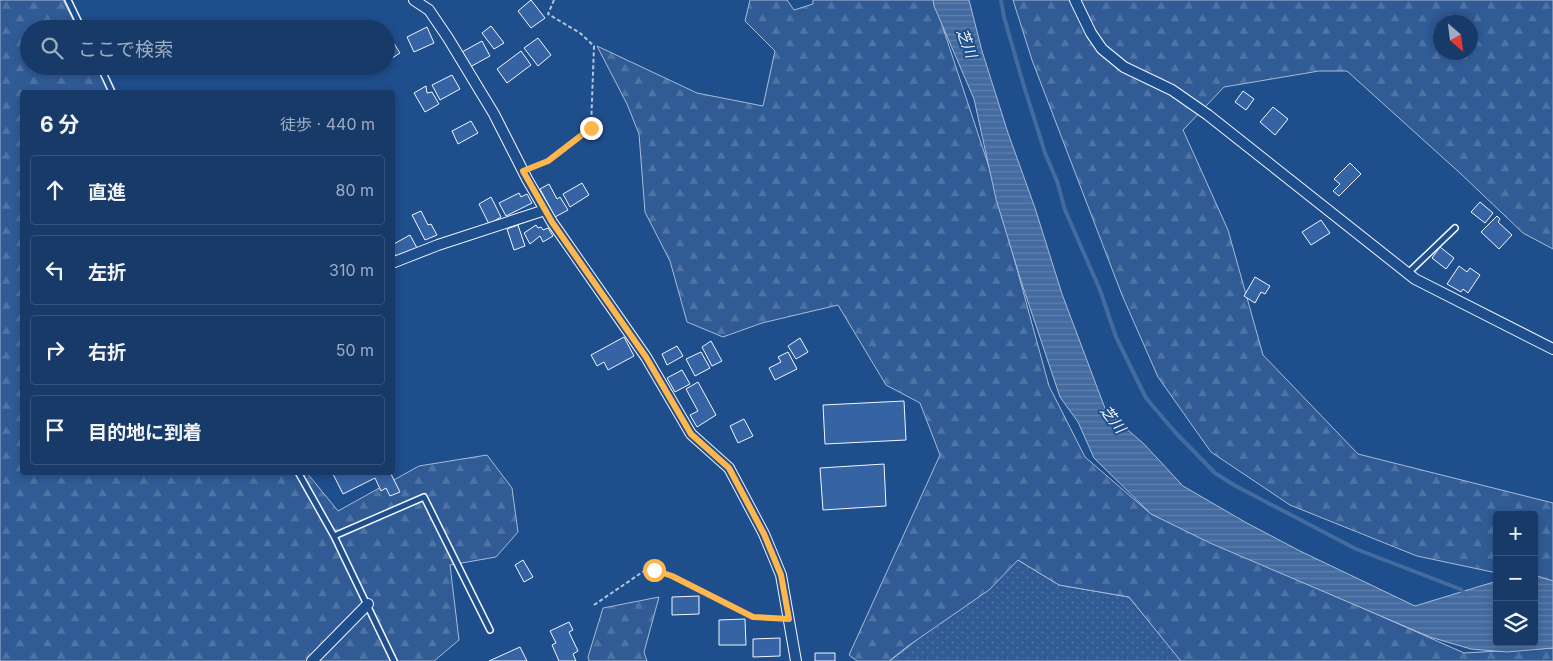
<!DOCTYPE html>
<html lang="ja">
<head>
<meta charset="utf-8">
<style>
  body { margin:0; font-family:Inter,"Noto Sans JP",sans-serif; background:#20416f; color:#f1f3f6 }
  .controls { position:absolute; right:15px; bottom:15px; display:grid; overflow:hidden; border-radius:5px; box-shadow:0 2px 8px #0003 }
  .controls button { width:45px; height:45px; display:grid; place-items:center; padding:0; border:0; border-bottom:1px solid #36547d; background:#173a69; color:#f1f3f6; font:25px sans-serif }
  .compass { position:absolute; left:1433px; top:15px; width:45px; height:45px; border-radius:50%; background:#173a69; box-shadow:0 2px 8px #0003; rotate:152deg }
  .stop { position:absolute; width:15px; height:15px; margin:-11px; border:4px solid #ffb74d; border-radius:50%; background:#fff }
  .stop.end { background:#ffb74d; border-color:#fff; box-shadow:0 1px 5px #0008 }
  .list { margin:0; padding:0; list-style:none }
  h2 { display:flex; justify-content:space-between; align-items:center; height:65px; margin:0; padding:0 20px; font-size:21px }
  h2 small { font-size:16px; font-weight:400; color:#9eadc0 }
  .list li { display:grid; grid-template-columns:32px 1fr auto; gap:15px; align-items:center; box-sizing:border-box; height:70px; margin:0 10px 10px; padding:0 10px; border:1px solid #36547d; border-radius:5px }
  .list b { display:block; font-size:19px; white-space:nowrap }
  .list em { font-size:16px; font-style:normal; color:#9eadc0 }
  .icon { flex:none; width:28px; height:28px; fill:none; stroke:currentColor; stroke-width:2; stroke-linecap:round; stroke-linejoin:round }
  .map { position:relative; flex:none; width:1553px; height:661px; overflow:hidden }
  .search { position:absolute; background:#173a69; box-shadow:0 2px 8px #0003; left:20px; top:20px; width:375px; height:55px; display:flex; align-items:center; gap:12px; box-sizing:border-box; padding:0 18px; border-radius:28px; color:#9eadc0; font-size:19px }
  .panel { position:absolute; background:#173a69; box-shadow:0 2px 8px #0003; left:20px; top:90px; width:375px; height:385px; border-radius:5px }
  .map>svg:first-child { display:block }
  .grass { fill:url(#grass-dots); stroke:#a8bbd7 }
  .forest { fill:url(#forest-firs); stroke:#a8bbd7; fill-rule:evenodd }
  .water { fill:url(#water-rules); stroke:#a8bbd7 }
  .lines { fill:none; stroke-linecap:round; stroke-linejoin:round }
  .stream { stroke:#446ba0; stroke-width:4 }
  .building { fill:#3563a3; stroke:#f2f6ff }
  .service-casing { stroke:#f2f6ff; stroke-width:8 }
  .minor-casing { stroke:#f2f6ff; stroke-width:12 }
  .path { stroke:#b3c4dc; stroke-width:2; stroke-dasharray:4 2.5; stroke-linecap:butt }
  .service { stroke:#1f4e8c; stroke-width:5 }
  .minor { stroke:#1f4e8c; stroke-width:10 }
  .route { stroke:#ffb74d; stroke-width:6 }
  .labels { text-anchor:middle; dominant-baseline:central; stroke-width:4; stroke-linejoin:round; paint-order:stroke }
  .water-label { font-size:15px; font-style:italic; fill:#f2f6ff; stroke:#1f4e8c }
</style>
</head>
<body>
<div class="map">
<svg width="1553" height="661" viewBox="0 0 1553 661">
  <defs>
    <pattern id="grass-dots" width="8" height="8" patternUnits="userSpaceOnUse" patternTransform="scale(1.25)"><rect width="8" height="8" fill="#305b95"/><path d="M2 2h.1M6 6h.1" fill="none" stroke="#4e73a5" stroke-width="1.8" stroke-linecap="round"/></pattern>
    <pattern id="forest-firs" width="22" height="20" patternUnits="userSpaceOnUse" patternTransform="scale(1.25)"><rect width="22" height="20" fill="#305b95"/><path d="M5 1l3.5 6h-7zM16 11l3.5 6h-7z" fill="#4e73a5"/></pattern>
    <pattern id="water-rules" width="6" height="5" patternUnits="userSpaceOnUse" patternTransform="scale(1.25)"><rect width="6" height="5" fill="#446ba0"/><path d="M0 2.5h6" fill="none" stroke="#5f81ae"/></pattern>
  </defs>
  <rect width="100%" height="100%" fill="#1f4e8c"/>
  <path class="grass" d="M1018,560L1059,585L1129,597L1161,636L1185,661H890Z"/>
  <path class="forest" d="M0,0H63L78,29H29V66H97L111,92H22V472L307,473L338,511L419,466L487,455L512,488L518,532L496,557L450,565L459,640L434,661H0Z
    M750,0H787L794,10L813,4V0H937L942,25L990,170L1049,386L1085,457L1151,514L1464,653L1553,648V661H1182L1180,660L1129,597L1059,585L1018,560L989,590L908,646L889,661H857L849,655L940,455L920,403L886,385L838,305L762,323L723,337L687,322L670,261L645,212L639,134L627,104L597,46L697,93L763,106L775,51L745,21Z
    M1013,0H1553V249L1523,233L1461,174L1347,71H1319L1224,87L1183,130L1228,230L1263,355L1358,454L1553,503V586L1534,581V515H1497V573L1417,556L1290,505L1211,452L1158,377L1122,295L1032,60ZM1440,22H1470V52H1440Z
    M659,597L644,652L647,661H589L588,657L603,608Z"/>
  <path class="water" d="M933,0H969L982,51L1008,133L1035,208L1062,294L1106,411L1144,444L1183,486L1245,522L1300,551L1415,606L1497,581V642H1534V575L1553,581V648L1507,652L1471,649L1430,637L1210,543L1151,514L1094,458L1078,422L1060,397L1021,281L996,199L974,99L934,6Z"/>
  <g class="lines">
    <path class="stream" d="M1001,0L1004,17L1023,83L1045,153L1057,181L1065,210L1100,290L1116,337L1146,398L1175,432L1215,473L1234,485L1356,549L1460,589L1466,595"/>
  </g>
  <path class="building" d="M531,0L545,18L531,28L518,11Z
    M491,26L504,43L494,49L482,33Z
    M427,27L434,43L414,52L407,37Z
    M388,34L400,53L386,62V35Z
    M538,38L551,55L538,66L524,48Z
    M482,41L490,56L470,67L462,52Z
    M521,51L531,65L507,83L497,69Z
    M452,75L460,89L440,100L432,85Z
    M426,86L427,93L432,92L439,104L425,112L414,93Z
    M1243,91L1254,99L1246,110L1235,102Z
    M1273,107L1288,119L1275,135L1260,122Z
    M471,121L478,133L458,144L452,131Z
    M1350,163L1361,174L1339,196L1333,191L1340,184L1334,179Z
    M582,183L589,195L570,207L563,194Z
    M549,184L557,199L560,197L568,210L555,217L540,189Z
    M519,193L521,197L527,194L532,203L506,216L499,203Z
    M491,197L501,217L489,224L479,204Z
    M1480,202L1493,213L1485,223L1471,212Z
    M421,211L428,225L431,224L437,235L425,240L412,215Z
    M1497,216L1500,219L1498,222L1512,235L1499,249L1481,232Z
    M1321,220L1330,233L1311,245L1302,232Z
    M518,225L525,246L514,250L507,229Z
    M536,225L538,228L541,227L543,230L548,228L553,236L543,242L540,236L530,244L524,233Z
    M410,235L417,248L397,258L392,249V245Z
    M1440,247L1454,258L1446,269L1432,258Z
    M1459,266L1467,272L1470,268L1480,275L1468,293L1463,289L1461,292L1447,284Z
    M1255,277L1270,286L1265,294L1261,292L1255,303L1244,296Z
    M624,337L634,356L608,370L604,362L597,366L591,355Z
    M800,338L808,352L796,359L788,346Z
    M711,341L722,361L712,366L702,347Z
    M677,346L683,356L667,365L662,354Z
    M701,352L710,368L695,376L686,359Z
    M788,352L797,369L775,380L769,368L781,362L778,357Z
    M682,370L690,384L675,392L667,378Z
    M698,382L716,415L697,427L690,415L698,411L686,389Z
    M904,401L906,440L825,444L823,405Z
    M744,419L753,436L738,443L730,426Z
    M884,464L886,506L823,510L820,468Z
    M332,472H390L400,492L390,496L386,488L381,491L375,478L343,494Z
    M523,560L533,577L524,582L515,565Z
    M699,596V614L672,615V597Z
    M745,619L746,645H719V620Z
    M569,622L573,630L569,632L578,651L573,654L576,661H559L552,645L556,643L550,631Z
    M780,638V656L753,657V639Z
    M520,647L527,661H489Z
    M815,653H835V661H815Z"/>
  <g class="lines">
    <g class="service-casing">
      <path id="service" d="M68,0L82,29
        M100,66L112,92
        M1408,273L1455,228
        M298,472L334,536L394,661
        M334,536L424,497L490,630"/>
    </g>
    <g class="minor-casing">
      <path id="minor" d="M414,0L429,10L448,38L494,114L527,179L552,222L646,357L691,434L729,468L764,534L781,575L796,661
        M1075,0L1091,33L1102,49L1124,67L1172,90L1208,115L1415,279L1553,349
        M392,263L438,245L545,210
        M312,661L368,604"/>
    </g>
    <path class="path" d="M532,167L548,161L591,128L594,46L580,33L548,14L554,0
      M594,605L644,571L655,570L672,577L753,617L777,618"/>
    <use href="#service" class="service"/>
    <use href="#minor" class="minor"/>
  </g>
  <g class="lines">
    <path class="route" d="M591,128L548,161L523,171L552,222L646,357L691,434L729,468L764,534L781,575L789,619L753,617L672,576L654,570"/>
  </g>
  <g class="labels">
    <g class="water-label">
      <text transform="translate(967 43) rotate(69)">芝川</text>
      <text transform="translate(1113 419) rotate(52)">芝川</text>
    </g>
  </g>
</svg>
<div class="controls">
<button>+</button>
<button>−</button>
<button><svg class="icon" aria-label="layers" viewBox="0 0 24 24"><path d="M12 4l9 5-9 5-9-5zM3 14l9 5 9-5"/></svg></button>
</div>
<svg class="compass" viewBox="-18 -18 36 36"><path d="M0-13l5 13h-10z" fill="#e53935"/><path d="M0 13l5-13h-10z" fill="#9eadc0"/></svg>
<div class="stop" style="left:654px;top:570px"></div>
<div class="stop end" style="left:591px;top:128px"></div>
<div class="search"><svg class="icon" aria-label="search" viewBox="0 0 24 24"><circle cx="10" cy="10" r="6"/><path d="M15 15l6 6"/></svg>ここで検索</div>
<section class="panel">
<h2>6 分<small>徒歩 · 440 m</small></h2>
<ul class="list">
<li><svg class="icon" aria-label="ahead" viewBox="0 0 24 24"><path d="M12 20V5M6 11l6-6 6 6"/></svg><div><b>直進</b></div><em>80 m</em></li>
<li><svg class="icon" aria-label="left" viewBox="0 0 24 24"><path d="M17 20v-9H6M10 6l-5 5 5 5"/></svg><div><b>左折</b></div><em>310 m</em></li>
<li><svg class="icon" aria-label="right" viewBox="0 0 24 24"><path d="M7 20v-9h11M14 6l5 5-5 5"/></svg><div><b>右折</b></div><em>50 m</em></li>
<li><svg class="icon" aria-label="arrive" viewBox="0 0 24 24"><path d="M6 21V4h12l-3 4 3 4H6"/></svg><div><b>目的地に到着</b></div></li>
</ul>
</section>
</div>
</body>
</html>
